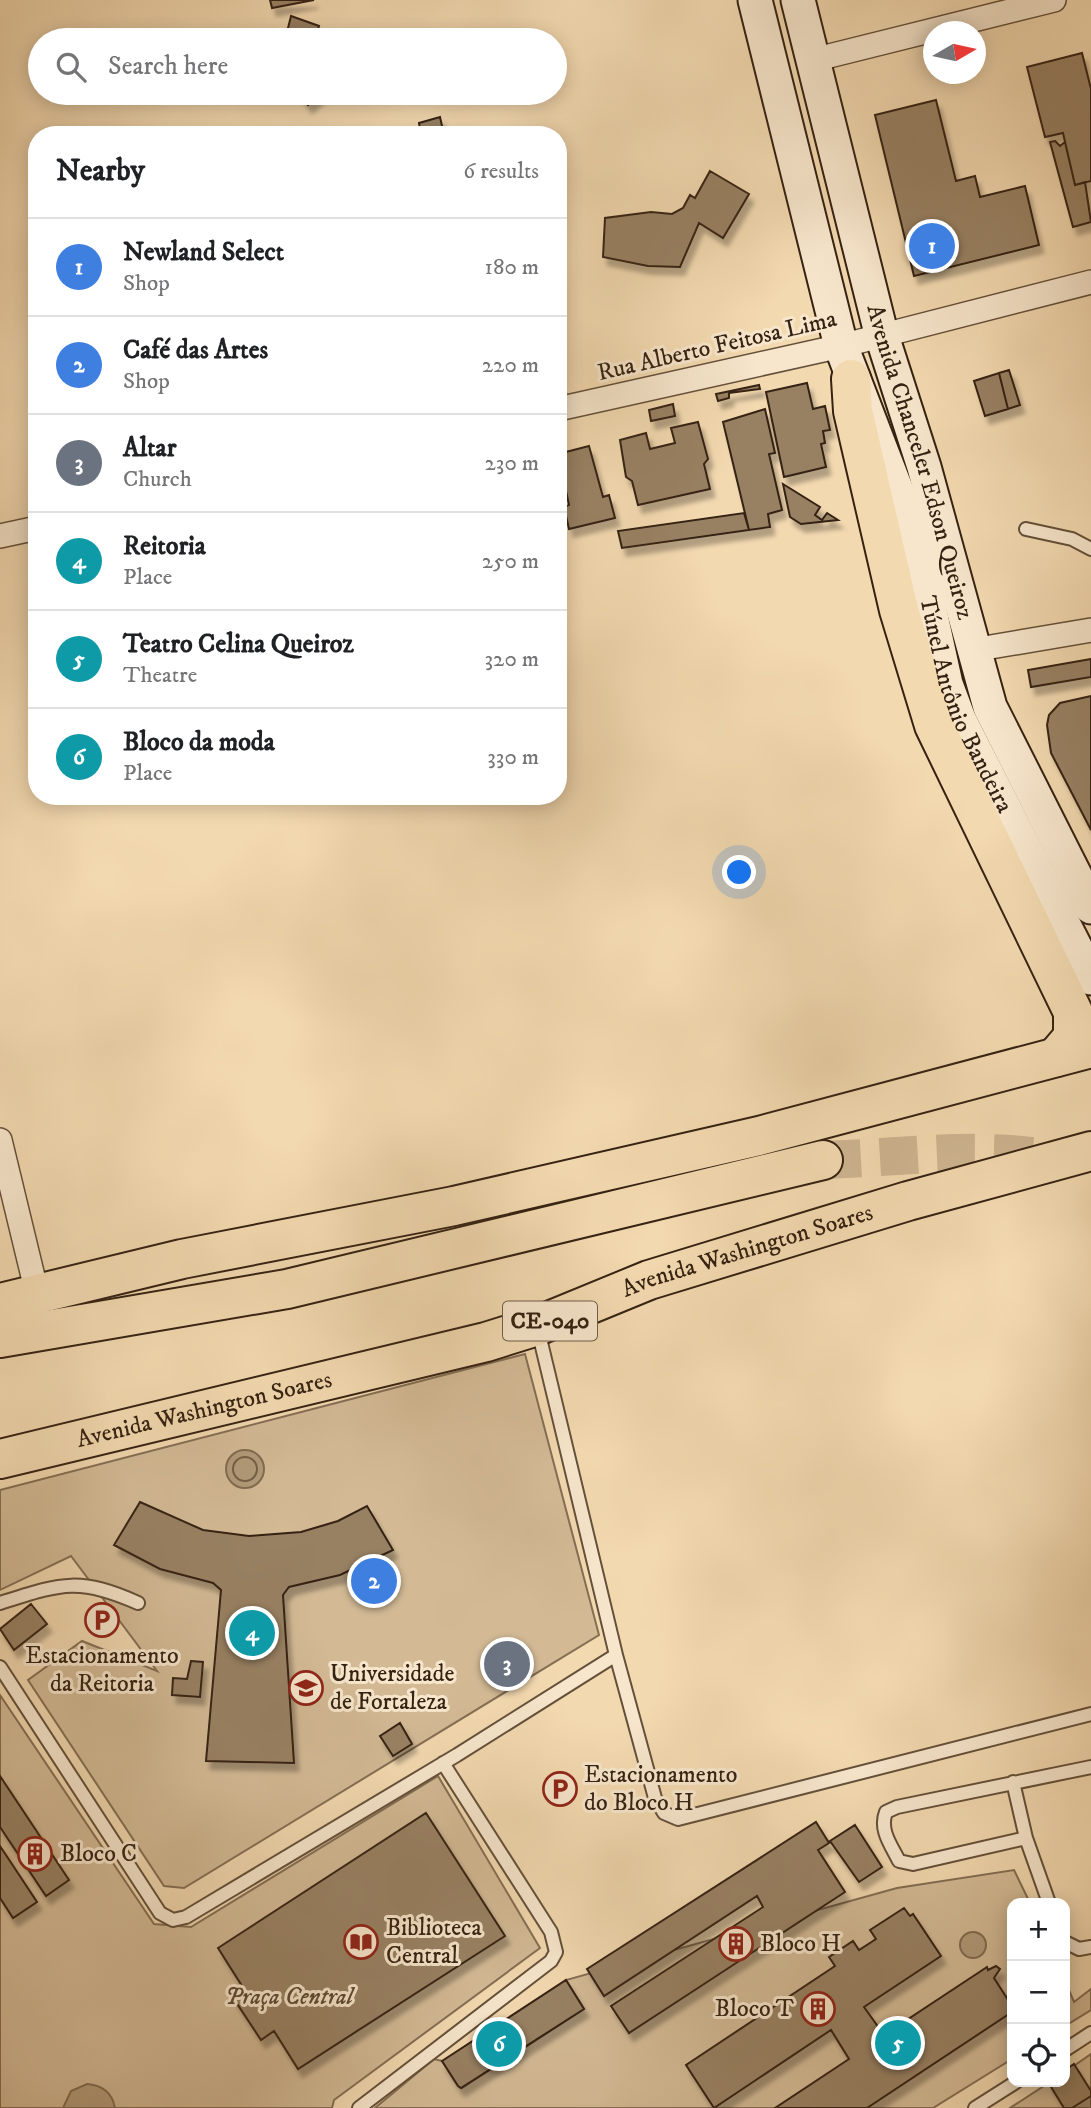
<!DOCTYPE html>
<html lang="en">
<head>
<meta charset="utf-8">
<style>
  body { margin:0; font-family:"IM FELL DW Pica",serif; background:#f6f6f6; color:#202124 }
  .controls { position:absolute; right:21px; bottom:21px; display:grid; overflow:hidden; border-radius:14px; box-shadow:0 4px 18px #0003 }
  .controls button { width:63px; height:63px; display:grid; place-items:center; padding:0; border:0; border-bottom:2px solid #e0e0e0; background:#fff; color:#202124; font:35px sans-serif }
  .compass { position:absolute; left:923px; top:21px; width:63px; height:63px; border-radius:50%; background:#fff; box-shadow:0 4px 18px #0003; rotate:81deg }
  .you { position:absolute; left:740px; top:873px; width:24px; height:24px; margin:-18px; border:5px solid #fff; border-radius:50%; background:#1a73e8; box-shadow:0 0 0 10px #1a73e833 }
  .badge { display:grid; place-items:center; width:46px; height:46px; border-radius:50%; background:#0b8043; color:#fff; font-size:23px; font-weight:700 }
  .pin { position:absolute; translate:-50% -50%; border:4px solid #fff; box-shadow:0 2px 7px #0006 }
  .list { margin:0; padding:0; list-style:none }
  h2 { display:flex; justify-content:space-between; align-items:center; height:91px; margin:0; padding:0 28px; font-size:30px }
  h2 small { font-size:23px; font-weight:400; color:#757577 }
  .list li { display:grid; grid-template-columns:46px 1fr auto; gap:21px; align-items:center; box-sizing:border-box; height:98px; padding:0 28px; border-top:2px solid #e0e0e0 }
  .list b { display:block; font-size:26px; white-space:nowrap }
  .list p { margin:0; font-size:23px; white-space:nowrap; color:#757577 }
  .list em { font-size:23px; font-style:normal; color:#757577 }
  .icon { flex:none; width:38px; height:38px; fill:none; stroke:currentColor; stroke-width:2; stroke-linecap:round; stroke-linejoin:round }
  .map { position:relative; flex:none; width:1091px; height:2108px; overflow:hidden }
  .search { position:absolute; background:#fff; box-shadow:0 4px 18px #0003; left:28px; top:28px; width:539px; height:77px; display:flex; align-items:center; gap:18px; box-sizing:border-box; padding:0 24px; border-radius:38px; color:#757577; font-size:26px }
  .panel { position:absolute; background:#fff; box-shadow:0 4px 18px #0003; left:28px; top:126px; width:539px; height:679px; border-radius:28px }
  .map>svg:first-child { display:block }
  .green { fill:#d3ba95; stroke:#846e54; stroke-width:2 }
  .water { fill:#b29b7a; stroke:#806b50; stroke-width:2 }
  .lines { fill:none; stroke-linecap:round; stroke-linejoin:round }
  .shore { stroke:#745e46; stroke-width:2 }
  .building { fill:#988164; stroke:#352212; stroke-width:2; filter:url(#shadow) }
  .trunk-tunnel { stroke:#cdb490; stroke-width:38; stroke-dasharray:38 19; stroke-linecap:butt }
  .service-casing { stroke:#64503a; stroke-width:16 }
  .minor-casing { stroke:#64503a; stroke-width:26 }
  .secondary-casing { stroke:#352212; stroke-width:37 }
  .trunk-casing { stroke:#352212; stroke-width:42 }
  .service { stroke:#f7e6cc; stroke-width:12 }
  .minor { stroke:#f7e6cc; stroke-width:23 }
  .secondary { stroke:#f7e6cc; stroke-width:33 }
  .trunk { stroke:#f3d9b0; stroke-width:38 }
  .labels { text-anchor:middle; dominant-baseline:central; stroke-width:6; stroke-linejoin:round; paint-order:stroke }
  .shield { fill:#f7e6cc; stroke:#6f5d4a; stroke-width:2 }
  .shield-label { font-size:23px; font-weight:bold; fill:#352212 }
  .street-label { font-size:24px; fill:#352212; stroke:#f7e6cc }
  .poi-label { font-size:24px; fill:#352212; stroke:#f7e6cc; text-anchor:start }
  .park-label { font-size:24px; font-style:italic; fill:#5c4833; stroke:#f7e6cc }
</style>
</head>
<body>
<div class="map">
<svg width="1091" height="2108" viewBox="0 0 1091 2108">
  <defs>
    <filter id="shadow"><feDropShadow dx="4.5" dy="8" stdDeviation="2" flood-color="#0004"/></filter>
  </defs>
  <rect width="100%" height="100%" fill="#f3d9b0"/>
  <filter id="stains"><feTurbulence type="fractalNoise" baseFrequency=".00286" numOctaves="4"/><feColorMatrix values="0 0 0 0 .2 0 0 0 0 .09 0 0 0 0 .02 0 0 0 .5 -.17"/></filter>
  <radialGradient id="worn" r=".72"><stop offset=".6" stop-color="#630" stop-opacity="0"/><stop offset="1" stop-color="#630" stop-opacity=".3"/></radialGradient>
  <path class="green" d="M525,1354L599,1635L184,1888L164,1886L28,1680L82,1641L157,1671L71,1556L0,1590V1490Z
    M0,1695L154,1924L191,1927L438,1776L540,1948L334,2100L332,2108H0Z
    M1014,1870L1030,1903H1012V2059L933,2108H375L434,2059L442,2061L462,2088L584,2009L566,1980L897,1888Z
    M1065,1981L1074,2002L1091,1989V2010L1065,2026Z
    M1091,2054V2108H1010L1050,2082H1065V2072Z"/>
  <path class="water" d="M226 1469a19 19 0 1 1 38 0a19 19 0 1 1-38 0Z
    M960 1945a13 13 0 1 1 26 0a13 13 0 1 1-26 0Z
    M87,2084C102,2085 112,2092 115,2108H63L71,2091Z"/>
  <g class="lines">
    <path class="shore" d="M233 1469a12 12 0 1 1 24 0a12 12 0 1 1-24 0Z"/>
  </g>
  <path class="building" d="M270,0H314L272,8Z
    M291,16L319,26L315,40H285Z
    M1082,53L1091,89V181L1075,185L1063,133L1045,137L1027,67Z
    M299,93H322L308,105Z
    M936,100L956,181L975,176L980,197L1025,186L1039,245L914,276L875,115Z
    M440,117L444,135H421L419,123Z
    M1055,141L1060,146L1065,142L1075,185L1085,182L1091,222L1073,227L1050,142Z
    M710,171L749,194L723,238L699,223L680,267L648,266L603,257L605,218L651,212L672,214L683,208L690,195L695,198Z
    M1009,370L1020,405L1008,409L999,373Z
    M999,373L1008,409L985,416L974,381Z
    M807,383L813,409L825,406L830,430L823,431L825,443L821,444L826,467L784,477L766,392Z
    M759,385L760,389L729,393V398L718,401L716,394Z
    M673,404L675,416L651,421L649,410Z
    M765,409L775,453L769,454L782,510L768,514L770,527L749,530L723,422Z
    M698,422L708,459L704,464L710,489L638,505L632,481L626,477L620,440L646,433L650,449L675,443L671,428Z
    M589,446L603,497L609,495L615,518L569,529L564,507L569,505L558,454Z
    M783,484L820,507L815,515L822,520L827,513L838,520L801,524L790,517Z
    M744,513L749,530L622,548L618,531Z
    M1091,659V677L1031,687L1028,670Z
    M1091,696V830L1051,753L1047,725L1049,715L1060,703Z
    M140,1502L203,1530L249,1536L301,1532L338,1521L367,1506L393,1550L340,1575L289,1587L283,1595L294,1763L206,1761L221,1590L213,1583L160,1569L114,1545Z
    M31,1604L47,1624L14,1650L0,1629Z
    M516,1650L524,1663L499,1679L491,1666Z
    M191,1661L203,1662L200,1697L172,1695L173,1678L187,1679Z
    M400,1723L412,1744L393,1756L380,1736Z
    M0,1776L69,1880L46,1896L0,1827Z
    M426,1813L505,1936L298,2069L274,2031L261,2040L230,1993L242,1986L218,1948Z
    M816,1822L829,1843L818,1850L845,1892L629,2033L611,2006L763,1907L757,1896L604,1996L587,1969Z
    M855,1825L882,1867L859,1882L830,1841Z
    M0,1846L37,1902L13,1918L0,1898Z
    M904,1908L910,1916L913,1914L941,1956L864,2007L884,2035L987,1967L988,1970L996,1966L1000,1969L994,1978L1012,2006V2012L867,2108H775L849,2059L831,2030L714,2108L686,2065L835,1966L829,1957L853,1941L859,1950L876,1939L870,1930Z
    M566,1980L584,2009L461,2088L458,2086L442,2061Z
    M1074,2064L1091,2091V2096L1072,2108H1064L1048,2082H1065V2070Z"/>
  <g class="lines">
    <path class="trunk-tunnel" d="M823,1160C897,1158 983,1145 1055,1160"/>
    <g class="service-casing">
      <path id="service" d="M1026,529L1072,539L1091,549
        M538,1330L616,1655L655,1798L664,1813L678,1819L1091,1714
        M0,1603C60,1584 78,1576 138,1603
        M0,1667L160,1913L173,1920L186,1917L457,1755L616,1655
        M1013,1782L1026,1838L1049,1903
        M1026,1838L913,1864L899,1861C891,1845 879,1830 886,1812L897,1807L1091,1767
        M1065,1942L1079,1949L1091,1947
        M1065,2050L1091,2033
        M359,2108L551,1961L556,1952L551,1932L443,1763
        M975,2108L1016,2082"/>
    </g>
    <g class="minor-casing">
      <path id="minor" d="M813,60L1054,0
        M558,409L841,346L1091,282
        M0,536L37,528
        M973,650L1091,630
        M0,1140L37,1293"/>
    </g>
    <g class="secondary-casing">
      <g id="secondary">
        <path id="s1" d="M755,0L841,346L913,533L946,684L959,719L1091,978"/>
        <path id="s2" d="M798,0L881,333L924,467L990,707L1091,907"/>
      </g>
    </g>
    <g class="trunk-casing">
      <g id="trunk">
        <path d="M851,379L853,411L899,610L934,725L1073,1012V1037L1056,1057"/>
        <path d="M0,1303L182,1259L454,1206L759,1136L1091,1048"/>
        <path d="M0,1338L287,1289L823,1160"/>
        <path id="s3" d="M0,1459L486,1342L537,1326L649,1280L908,1201L1091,1151"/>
      </g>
    </g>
    <use href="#service" class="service"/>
    <use href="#minor" class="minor"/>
    <use href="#secondary" class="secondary"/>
    <use href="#trunk" class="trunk"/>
  </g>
  <defs>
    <g id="parking-ring" transform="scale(1.75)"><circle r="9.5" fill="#f7e6cc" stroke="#8f2418" stroke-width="1.5"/><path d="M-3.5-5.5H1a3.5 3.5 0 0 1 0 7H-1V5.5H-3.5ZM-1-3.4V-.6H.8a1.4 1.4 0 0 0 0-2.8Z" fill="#8f2418"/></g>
    <g id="university-ring" transform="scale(1.75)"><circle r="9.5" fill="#f7e6cc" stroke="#8f2418" stroke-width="1.5"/><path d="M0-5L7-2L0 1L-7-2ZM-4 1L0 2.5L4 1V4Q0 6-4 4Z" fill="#8f2418"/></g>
    <g id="building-ring" transform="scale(1.75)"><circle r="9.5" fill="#f7e6cc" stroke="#8f2418" stroke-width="1.5"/><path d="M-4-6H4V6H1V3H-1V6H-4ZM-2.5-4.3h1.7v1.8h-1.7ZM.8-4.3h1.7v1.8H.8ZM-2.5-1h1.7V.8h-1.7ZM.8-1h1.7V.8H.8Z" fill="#8f2418"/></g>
    <g id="library-ring" transform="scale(1.75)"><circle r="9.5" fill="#f7e6cc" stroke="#8f2418" stroke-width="1.5"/><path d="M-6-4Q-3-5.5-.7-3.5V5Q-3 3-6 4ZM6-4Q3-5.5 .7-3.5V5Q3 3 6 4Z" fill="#8f2418"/></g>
  </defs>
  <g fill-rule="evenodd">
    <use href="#parking-ring" x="102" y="1620"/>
    <use href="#university-ring" x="306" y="1688"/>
    <use href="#parking-ring" x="560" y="1789"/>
    <use href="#building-ring" x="35" y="1854"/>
    <use href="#library-ring" x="361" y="1942"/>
    <use href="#building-ring" x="736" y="1944"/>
    <use href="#building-ring" x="818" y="2009"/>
  </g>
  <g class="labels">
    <rect class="shield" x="503" y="1301.5" width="94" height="39" rx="5"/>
    <g class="shield-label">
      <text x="550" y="1321">CE-040</text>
    </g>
    <g class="street-label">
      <text transform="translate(717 346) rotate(-13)">Rua Alberto Feitosa Lima</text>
      <text stroke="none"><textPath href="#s2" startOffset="478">Avenida Chanceler Edson Queiroz</textPath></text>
      <text stroke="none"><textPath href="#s1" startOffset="737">Túnel Antônio Bandeira</textPath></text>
      <text stroke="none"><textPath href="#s3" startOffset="777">Avenida Washington Soares</textPath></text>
      <text stroke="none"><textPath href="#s3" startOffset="210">Avenida Washington Soares</textPath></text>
    </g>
    <g class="poi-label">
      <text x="102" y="1656" text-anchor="middle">Estacionamento<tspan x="102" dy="28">da Reitoria</tspan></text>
      <text x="330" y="1674">Universidade<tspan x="330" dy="28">de Fortaleza</tspan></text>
      <text x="584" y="1775">Estacionamento<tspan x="584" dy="28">do Bloco H</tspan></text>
      <text x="60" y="1854">Bloco C</text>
      <text x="386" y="1928">Biblioteca<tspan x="386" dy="28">Central</tspan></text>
      <text x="760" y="1944">Bloco H</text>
      <text x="794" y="2009" text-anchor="end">Bloco T</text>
    </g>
    <g class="park-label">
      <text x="289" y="1997">Praça Central</text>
    </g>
  </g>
  <rect width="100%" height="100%" filter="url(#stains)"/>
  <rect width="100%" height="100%" fill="url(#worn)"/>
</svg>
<div class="controls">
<button>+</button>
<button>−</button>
<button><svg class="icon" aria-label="locate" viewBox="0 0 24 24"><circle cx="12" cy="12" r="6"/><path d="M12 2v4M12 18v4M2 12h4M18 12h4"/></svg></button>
</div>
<svg class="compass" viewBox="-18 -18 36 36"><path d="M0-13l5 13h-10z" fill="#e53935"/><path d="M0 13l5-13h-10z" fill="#757577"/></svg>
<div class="you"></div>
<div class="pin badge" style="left:932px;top:246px;background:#3f7fe0">1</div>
<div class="pin badge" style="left:374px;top:1581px;background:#3f7fe0">2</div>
<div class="pin badge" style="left:507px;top:1664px;background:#6b7280">3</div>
<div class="pin badge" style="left:252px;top:1633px;background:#0f9aa8">4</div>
<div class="pin badge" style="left:898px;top:2043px;background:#0f9aa8">5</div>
<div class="pin badge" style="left:499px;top:2044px;background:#0f9aa8">6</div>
<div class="search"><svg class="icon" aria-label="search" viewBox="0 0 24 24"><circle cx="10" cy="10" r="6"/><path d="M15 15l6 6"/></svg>Search here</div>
<section class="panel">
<h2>Nearby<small>6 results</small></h2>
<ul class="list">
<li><span class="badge" style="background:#3f7fe0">1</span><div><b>Newland Select</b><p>Shop</p></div><em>180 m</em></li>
<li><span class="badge" style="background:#3f7fe0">2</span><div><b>Café das Artes</b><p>Shop</p></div><em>220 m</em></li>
<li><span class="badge" style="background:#6b7280">3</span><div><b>Altar</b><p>Church</p></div><em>230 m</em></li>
<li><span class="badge" style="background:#0f9aa8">4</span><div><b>Reitoria</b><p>Place</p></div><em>250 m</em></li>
<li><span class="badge" style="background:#0f9aa8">5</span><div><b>Teatro Celina Queiroz</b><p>Theatre</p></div><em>320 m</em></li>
<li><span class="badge" style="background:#0f9aa8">6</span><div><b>Bloco da moda</b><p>Place</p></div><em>330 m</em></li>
</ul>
</section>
</div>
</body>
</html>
